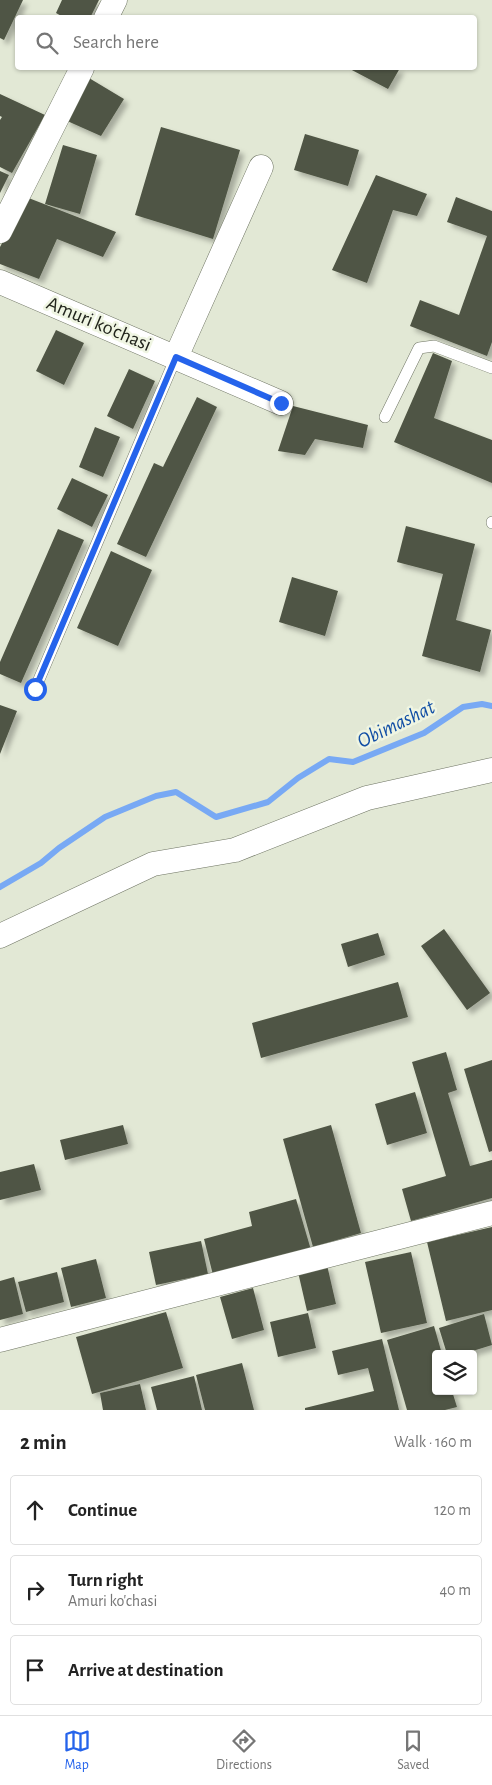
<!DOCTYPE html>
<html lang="en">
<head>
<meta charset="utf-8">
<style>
  body { margin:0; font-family:"Alegreya Sans",sans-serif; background:#f2f2f2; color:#222 }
  .controls { position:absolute; right:15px; bottom:15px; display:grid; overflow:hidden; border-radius:5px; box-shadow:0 1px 4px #0004 }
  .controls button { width:45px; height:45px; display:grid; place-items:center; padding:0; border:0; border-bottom:1px solid #e0e0e0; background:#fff; color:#222; font:25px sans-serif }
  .stop { position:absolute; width:15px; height:15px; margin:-11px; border:4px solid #2563eb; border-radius:50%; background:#fff }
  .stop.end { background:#2563eb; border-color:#fff; box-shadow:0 1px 5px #0008 }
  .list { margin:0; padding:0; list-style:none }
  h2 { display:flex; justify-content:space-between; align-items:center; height:65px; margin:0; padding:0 20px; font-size:21px }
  h2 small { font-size:16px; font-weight:400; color:#767676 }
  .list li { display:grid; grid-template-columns:32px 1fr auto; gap:15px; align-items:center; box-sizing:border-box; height:70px; margin:0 10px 10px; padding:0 10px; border:1px solid #e0e0e0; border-radius:5px }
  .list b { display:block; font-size:19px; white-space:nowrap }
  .list p { margin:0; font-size:16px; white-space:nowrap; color:#767676 }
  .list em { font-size:16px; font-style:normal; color:#767676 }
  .icon { flex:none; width:28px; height:28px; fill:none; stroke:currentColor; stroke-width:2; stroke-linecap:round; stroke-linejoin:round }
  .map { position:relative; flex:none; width:492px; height:1410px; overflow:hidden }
  .search { position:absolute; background:#fff; box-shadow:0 1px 4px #0004; left:15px; right:15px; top:15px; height:55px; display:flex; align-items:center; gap:12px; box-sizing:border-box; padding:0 18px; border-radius:5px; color:#767676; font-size:19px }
  .sheet { height:305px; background:#fff }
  nav { display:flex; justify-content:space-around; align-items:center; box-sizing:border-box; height:70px; border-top:1px solid #e0e0e0; background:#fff; font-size:14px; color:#767676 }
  nav a { display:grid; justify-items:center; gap:2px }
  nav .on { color:#2563eb }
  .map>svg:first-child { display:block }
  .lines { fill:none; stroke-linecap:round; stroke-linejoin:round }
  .stream { stroke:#78a9f4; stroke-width:6 }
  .building { fill:#4f5544; filter:url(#shadow) }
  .lane-casing { stroke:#6e7463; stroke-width:12 }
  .street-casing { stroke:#6e7463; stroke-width:25 }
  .lane { stroke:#fff; stroke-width:11 }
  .street { stroke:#fff; stroke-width:24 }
  .route { stroke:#2563eb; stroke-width:6 }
  .labels { text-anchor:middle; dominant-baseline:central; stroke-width:5; stroke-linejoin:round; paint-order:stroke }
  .street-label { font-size:20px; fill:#22251d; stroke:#eff5e2 }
  .water-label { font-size:21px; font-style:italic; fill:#124fa5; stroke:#eff5e2 }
</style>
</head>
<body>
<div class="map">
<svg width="492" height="1410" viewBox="0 0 492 1410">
  <defs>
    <filter id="shadow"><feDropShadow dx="4.5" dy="4.5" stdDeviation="2.5" flood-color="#0004"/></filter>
  </defs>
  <rect width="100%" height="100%" fill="#e2e8d5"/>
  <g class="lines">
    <path class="stream" d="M0,887L41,863L59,848L105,817L156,796L176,792L216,817L268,802L298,778L329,759L353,762L424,733L463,707L482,704L492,706"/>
  </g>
  <path class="building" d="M0,0H23L4,40L0,38Z
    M62,0H99L90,18H65L56,13Z
    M348,68H400L388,89Z
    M89,78L124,99L101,136L65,120Z
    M0,94L45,115L12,173L0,167V120L2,117L0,116Z
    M161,127L240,150L213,239L135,215Z
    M305,134L359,150L348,186L294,170Z
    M63,145L97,155L80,214L45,204Z
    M0,171L9,175L0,193Z
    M376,175L427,194L417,216L393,210L367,283L332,270Z
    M26,197L116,232L103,257L57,239L39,279L0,264V247Z
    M456,197L492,211V342L487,356L410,326L420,300L459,315L487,236L447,222Z
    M56,330L84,343L64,385L36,371Z
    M433,353L452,361L434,418L492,440V483L394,442Z
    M129,369L155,381L133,429L107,416Z
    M197,397L217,407L146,557L117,544L154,463L163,467Z
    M293,406L368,425L363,448L315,439L305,455L278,451Z
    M95,427L120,437L103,477L79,467Z
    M72,478L108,495L92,527L57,509Z
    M406,526L475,544L456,620L491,630L480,672L422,656L443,574L397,562Z
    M58,529L84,540L21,683L0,674V662Z
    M111,551L152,570L118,646L77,628Z
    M292,577L338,591L325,636L279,622Z
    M0,705L17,711L0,754Z
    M444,929L490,993L467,1010L421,946Z
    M378,933L385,955L348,967L341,944Z
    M398,982L408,1017L261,1058L252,1023Z
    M446,1052L457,1090L448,1093L470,1166L492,1160V1198L411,1221L402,1189L446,1176L412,1062Z
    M492,1060V1151L489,1152L464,1069Z
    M415,1092L427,1133L387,1145L375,1104Z
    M123,1125L128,1144L65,1160L60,1140Z
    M331,1125L361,1233L313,1247L283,1139Z
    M34,1164L41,1190L0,1200V1172Z
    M296,1199L311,1250L213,1275L204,1239L252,1226L249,1212Z
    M492,1227V1310L446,1321L427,1242Z
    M201,1241L208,1274L156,1285L149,1252Z
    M411,1252L427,1323L381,1333L365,1262Z
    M96,1259L106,1298L71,1307L61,1268Z
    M327,1265L336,1304L307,1311L298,1272Z
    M57,1272L64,1302L26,1312L18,1282Z
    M14,1277L23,1314L0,1320V1281Z
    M253,1288L264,1330L232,1339L220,1297Z
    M166,1312L183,1368L92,1394L76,1337Z
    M308,1313L316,1348L278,1357L270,1322Z
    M484,1314L492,1345L463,1354H447L439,1328Z
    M434,1326L442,1354H436V1391H452L457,1407L445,1410H407L387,1340Z
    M382,1339L399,1410H305V1408L374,1391L368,1368L338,1375L332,1351Z
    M242,1363L254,1410H205L196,1375Z
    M194,1376L202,1410H157L151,1387Z
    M140,1384L146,1410H103L100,1393Z"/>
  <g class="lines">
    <g class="lane-casing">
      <path id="lane" d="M385,417L419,348L434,346L492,368
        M492,523V522
        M35,689L176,357"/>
    </g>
    <g class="street-casing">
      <path id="street" d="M106,18L115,0
        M0,231L82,68
        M0,282L281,403
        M176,357L261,167
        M0,936L153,864L235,850L367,798L492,770
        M0,1340L492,1213"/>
    </g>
    <use href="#lane" class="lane"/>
    <use href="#street" class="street"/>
  </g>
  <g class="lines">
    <path class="route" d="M35,689L176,357L281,403"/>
  </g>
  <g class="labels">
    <g class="street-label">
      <text transform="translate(99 324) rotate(23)">Amuri ko'chasi</text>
    </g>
    <g class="water-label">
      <text transform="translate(396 724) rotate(-26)">Obimashat</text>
    </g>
  </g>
</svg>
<div class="controls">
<button><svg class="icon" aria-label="layers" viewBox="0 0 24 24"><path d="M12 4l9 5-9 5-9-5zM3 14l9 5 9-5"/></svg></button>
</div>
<div class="stop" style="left:35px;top:689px"></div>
<div class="stop end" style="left:281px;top:403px"></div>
<div class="search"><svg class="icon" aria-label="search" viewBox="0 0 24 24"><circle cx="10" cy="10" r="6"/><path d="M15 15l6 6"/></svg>Search here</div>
</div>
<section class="sheet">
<h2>2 min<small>Walk · 160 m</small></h2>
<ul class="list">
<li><svg class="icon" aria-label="ahead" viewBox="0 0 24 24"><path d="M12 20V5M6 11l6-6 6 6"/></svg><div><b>Continue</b></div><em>120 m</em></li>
<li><svg class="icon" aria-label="right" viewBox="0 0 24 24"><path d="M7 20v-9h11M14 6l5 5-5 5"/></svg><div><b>Turn right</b><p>Amuri ko'chasi</p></div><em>40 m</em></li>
<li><svg class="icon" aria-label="arrive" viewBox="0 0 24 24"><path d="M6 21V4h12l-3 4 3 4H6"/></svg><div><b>Arrive at destination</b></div></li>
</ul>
</section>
<nav>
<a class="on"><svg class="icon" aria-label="map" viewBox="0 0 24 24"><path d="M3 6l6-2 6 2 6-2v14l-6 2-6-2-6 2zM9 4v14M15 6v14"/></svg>Map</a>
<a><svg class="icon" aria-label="directions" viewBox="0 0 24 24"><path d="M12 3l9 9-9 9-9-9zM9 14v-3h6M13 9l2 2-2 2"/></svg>Directions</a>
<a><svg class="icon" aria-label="saved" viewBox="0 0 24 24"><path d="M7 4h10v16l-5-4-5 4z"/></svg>Saved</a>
</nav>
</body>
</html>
